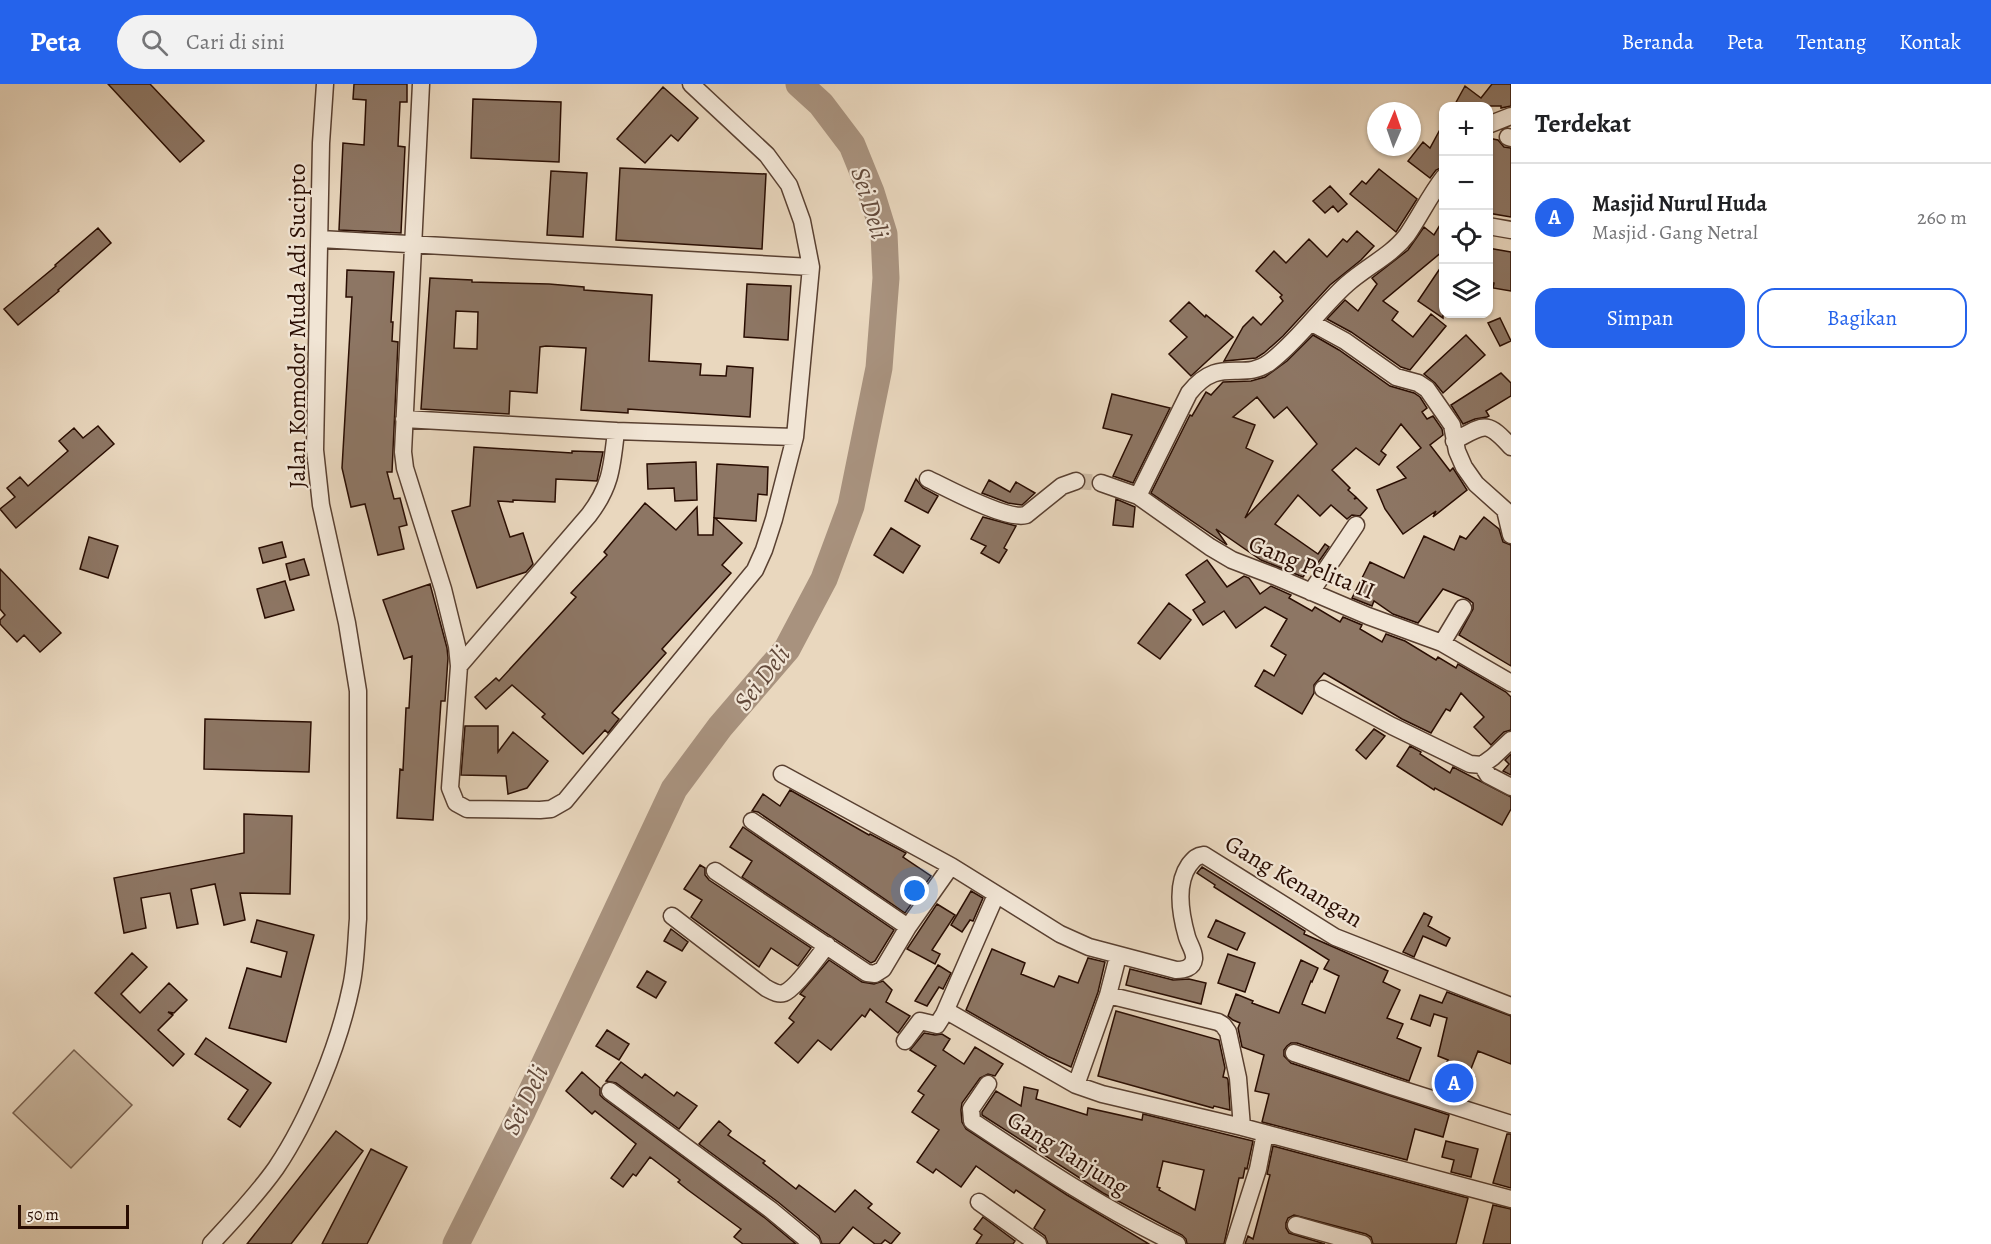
<!DOCTYPE html>
<html lang="id">
<head>
<meta charset="utf-8">
<style>
  body { margin:0; font-family:Alegreya,serif; background:#f2f2f2; color:#202124 }
  .controls { position:absolute; right:18px; top:18px; display:grid; overflow:hidden; border-radius:12px; box-shadow:0 2px 4px #0004 }
  .controls button { width:54px; height:54px; display:grid; place-items:center; padding:0; border:0; border-bottom:2px solid #e0e0e0; background:#fff; color:#202124; font:30px sans-serif }
  .compass { position:absolute; left:1367px; top:18px; width:54px; height:54px; border-radius:50%; background:#fff; box-shadow:0 2px 4px #0004; rotate:2deg }
  .scale { position:absolute; left:18px; bottom:15px; width:111px; box-sizing:border-box; padding-left:6px; border:3px solid #290d02; border-top:0; font-size:16px; line-height:21px; white-space:nowrap; color:#290d02; -webkit-text-stroke:4px #f1e5d5; paint-order:stroke }
  .you { position:absolute; left:915px; top:807px; width:21px; height:21px; margin:-15px; border:4px solid #fff; border-radius:50%; background:#1a73e8; box-shadow:0 0 0 9px #1a73e833 }
  .badge { display:grid; place-items:center; width:39px; height:39px; border-radius:50%; background:#2563eb; color:#fff; font-size:20px; font-weight:700 }
  .pin { position:absolute; translate:-50% -50%; border:3px solid #fff; box-shadow:0 2px 6px #0006 }
  .list { margin:0; padding:0; list-style:none }
  h2 { display:flex; justify-content:space-between; align-items:center; height:78px; margin:0; padding:0 24px; font-size:26px }
  h2 small { font-size:20px; font-weight:400; color:#757577 }
  .list li { display:grid; grid-template-columns:39px 1fr auto; gap:18px; align-items:center; box-sizing:border-box; height:108px; padding:0 24px; border-top:2px solid #e0e0e0 }
  .list b { display:block; font-size:22px; white-space:nowrap }
  .list p { margin:0; font-size:20px; white-space:nowrap; color:#757577 }
  .list em { font-size:20px; font-style:normal; color:#757577 }
  .actions { display:flex; gap:12px; padding:18px 24px }
  .actions a { flex:1; padding:14px 0; border:2px solid #2563eb; border-radius:18px; text-align:center; font-size:21px; color:#2563eb }
  .actions .main { background:#2563eb; color:#fff }
  .icon { flex:none; width:33px; height:33px; fill:none; stroke:currentColor; stroke-width:2; stroke-linecap:round; stroke-linejoin:round }
  .map { position:relative; flex:none; width:1511px; height:1160px; overflow:hidden }
  header { display:flex; align-items:center; gap:36px; box-sizing:border-box; height:84px; padding:0 30px; background:#2563eb; color:#fff }
  header strong { font-size:28px }
  nav { display:flex; gap:33px; margin-inline-start:auto; font-size:21px }
  .search { width:420px; height:54px; background:#f2f2f2; display:flex; align-items:center; gap:15px; box-sizing:border-box; padding:0 21px; border-radius:33px; color:#757577; font-size:22px }
  main { display:flex }
  aside { flex:1; background:#fff }
  .map>svg:first-child { display:block }
  .green { fill:#c8b59e; stroke:#786150; stroke-width:1.5 }
  .lines { fill:none; stroke-linecap:round; stroke-linejoin:round }
  .river { stroke:#a8927e; stroke-width:27 }
  .building { fill:#8d7664; stroke:#290d02; stroke-width:1.5; fill-rule:evenodd }
  .street-tunnel { stroke:#ccb9a2; stroke-width:16; stroke-dasharray:16 8; stroke-linecap:butt }
  .street-casing { stroke:#594031; stroke-width:19 }
  .street { stroke:#f1e5d5; stroke-width:16 }
  .labels { text-anchor:middle; dominant-baseline:central; stroke-width:4.5; stroke-linejoin:round; paint-order:stroke }
  .street-label { font-size:24px; fill:#290d02; stroke:#f1e5d5 }
  .water-label { font-size:26px; font-style:italic; fill:#62493a; stroke:#f1e5d5 }
</style>
</head>
<body>
<header>
<strong>Peta</strong>
<div class="search"><svg class="icon" aria-label="search" viewBox="0 0 24 24"><circle cx="10" cy="10" r="6"/><path d="M15 15l6 6"/></svg>Cari di sini</div>
<nav><a>Beranda</a><a>Peta</a><a>Tentang</a><a>Kontak</a></nav>
</header>
<main>
<div class="map">
<svg width="1511" height="1160" viewBox="0 0 1511 1160">
  <rect width="100%" height="100%" fill="#e9d7be"/>
  <filter id="stains"><feTurbulence type="fractalNoise" baseFrequency=".00333" numOctaves="4"/><feColorMatrix values="0 0 0 0 .2 0 0 0 0 .09 0 0 0 0 .02 0 0 0 .5 -.17"/></filter>
  <radialGradient id="worn" r=".72"><stop offset=".6" stop-color="#630" stop-opacity="0"/><stop offset="1" stop-color="#630" stop-opacity=".3"/></radialGradient>
  <path class="green" d="M74,966L132,1021L71,1084L13,1029Z"/>
  <g class="lines">
    <path class="river" d="M456,1160L522,1028L674,705L720,643L787,565L824,495L851,422L879,284L886,194L884,150L871,108L852,61L821,20L799,0"/>
  </g>
  <path class="building" d="M108,0H150L204,57L180,78Z
    M354,0H407V18H400L398,62L405,63L401,149L339,146L343,59L364,61L366,16L353,15Z
    M1492,0H1511V22L1501,24V22H1454L1465,2L1481,14Z
    M663,3L698,34L678,57L671,51L645,79L617,55Z
    M473,15L561,18L559,78L471,74Z
    M1443,40V83L1436,86L1430,94L1408,77L1423,58L1430,64Z
    M1488,54L1498,56L1504,63L1511,64V133L1488,129Z
    M620,84L766,90L762,165L616,156Z
    M1379,85L1417,115L1396,148L1350,110L1362,97L1366,100Z
    M551,87L587,89L583,153L547,151Z
    M1330,102L1347,120L1338,128L1333,122L1325,129L1313,117Z
    M1443,136V167L1383,217L1398,228L1392,236L1413,253L1431,230L1446,242L1410,286L1401,283L1351,248L1327,235L1345,216L1358,227L1377,200L1372,194L1408,166L1424,143L1434,151Z
    M98,144L111,159L58,206L59,207L18,241L4,225L56,182L55,181Z
    M1357,147L1374,162L1361,176L1330,201L1283,252L1264,269L1256,274L1224,277L1243,243L1253,233L1261,241L1283,217L1280,213L1282,211L1256,187L1274,167L1286,179L1309,155L1327,173L1343,155L1347,158Z
    M1488,164L1511,168V207L1493,204L1494,199L1488,198Z
    M1443,180V234L1418,217Z
    M347,186L394,188L391,238H393L392,257L398,258L392,388H387L394,415L400,414L407,441L399,443L404,465L378,471L365,420L351,423L342,384L352,213H346Z
    M430,194L472,196V198L549,200L584,203V206L652,211L649,277L701,280L700,291L726,292L727,282L753,284L750,333L628,325V329L581,326L586,264L546,262L540,263L537,309L510,307L509,330L421,325ZM456,227L478,228L477,265L454,264Z
    M747,200L791,202L788,256L744,253Z
    M1189,218L1205,233L1206,231L1233,253L1191,292L1169,270L1187,253L1170,237Z
    M1500,234L1511,257L1500,262L1488,239Z
    M1313,251L1339,266L1390,302L1414,309L1420,313L1427,324L1422,328L1427,335L1433,332L1442,345L1443,351L1430,361L1450,387L1453,384L1467,406L1433,433L1436,427L1403,450L1385,425L1377,406L1406,394L1397,383L1421,364L1401,340L1381,367L1386,371L1379,381L1356,364L1332,386L1350,404L1348,406L1356,413L1354,415L1357,414L1367,424L1360,432L1352,431L1347,435L1331,421L1320,432L1298,411L1275,440L1318,470L1325,460L1329,463L1315,483L1312,480L1303,493L1261,476L1216,445L1227,461L1151,409L1190,331L1192,332L1206,308L1211,311L1223,298L1251,297L1265,293L1287,277ZM1257,313L1274,334L1287,323L1317,360L1245,434L1273,377L1246,364L1255,341L1233,333Z
    M1466,251L1485,271L1443,309L1435,299L1424,290Z
    M1501,289L1511,299V312L1486,327L1489,332L1487,333L1475,335L1463,340L1451,321Z
    M1112,310L1170,324L1133,399L1113,392L1132,351L1103,344Z
    M98,342L114,360L16,444L0,425L15,413L7,404L20,393L28,402L68,367L59,357L74,344L83,354Z
    M474,363L572,369V367L603,368L597,397L556,395L555,418L513,416V418L498,417L510,453L523,449L533,480L526,488L477,504L452,427L470,422Z
    M696,378L697,416L675,417L674,404L648,405L647,380Z
    M717,380L768,383L767,411L758,410L756,437L715,434L742,459L722,481L731,489L662,565L666,569L612,629L619,635L608,649L605,646L583,670L542,633L545,630L512,601L486,625L475,613L496,594L499,597L576,513L571,509L607,471L604,468L645,419L676,446L697,423L698,451H713Z
    M916,395L923,404L938,412L928,429L905,417Z
    M989,396L1010,408L1016,398L1035,409L1022,421L1008,419L982,409Z
    M1116,415L1135,423L1133,443L1113,441Z
    M983,433L1016,442L1004,464L1007,466L999,479L981,469L986,462L971,455Z
    M1484,433L1499,445L1503,458L1511,461V582L1459,551L1473,525V519L1468,515L1443,505L1418,539L1393,530L1374,517L1372,522L1352,514L1370,478L1404,494L1424,452L1454,466L1460,452L1466,455Z
    M891,444L920,462L903,489L874,471Z
    M89,453L118,462L108,494L80,485Z
    M282,458L286,473L263,479L259,464Z
    M304,475L309,491L290,496L286,480Z
    M1207,476L1227,503L1244,492L1249,494L1260,510L1271,502L1291,511L1289,514L1312,527L1315,523L1340,538L1343,533L1362,541L1360,545L1382,558L1386,550L1405,557L1436,576L1438,573L1456,584L1458,580L1506,608L1511,613V646L1504,648L1491,661L1474,643L1484,633L1461,609L1450,627L1446,625L1431,649L1402,635L1324,589L1314,601V609L1302,630L1255,602L1264,586L1274,592L1286,571L1271,562L1287,535L1265,523L1236,544L1224,527L1203,541L1193,526L1205,518L1186,491Z
    M0,485L61,549L40,568L24,551L17,558L0,540V536L5,531L0,525Z
    M285,497L294,526L265,534L257,505Z
    M430,500L447,564L448,574L445,617H441L433,736L397,734L400,685L403,686L406,624H409L412,572L404,575L383,516Z
    M1169,519L1191,536L1160,575L1138,559Z
    M205,635L311,638L309,688L204,685Z
    M465,642H498V668L513,648L548,677L527,704L508,710L506,692L461,691Z
    M1374,645L1385,652L1366,675L1356,666Z
    M1410,662L1421,668L1420,670L1450,689L1453,683L1511,713V725L1502,741L1435,704L1434,706L1397,682Z
    M1511,670V691L1503,687L1509,680L1505,676Z
    M790,706L869,751L870,750L906,769L903,773L931,792L905,829L758,728L752,727L763,710L780,722Z
    M244,730L292,732L290,810L240,809L245,836L224,841L215,800L191,805L198,840L177,844L170,809L141,814L146,844L124,849L114,794L244,769Z
    M743,743L894,846L875,877L871,879L742,793L752,777L730,763Z
    M700,781L705,784V791L709,796L811,864L798,882L771,864L759,883L691,833L702,816L684,805Z
    M1202,783L1305,847L1304,850L1388,887L1383,898L1400,906L1387,934L1403,940L1397,954L1421,964L1409,997L1297,959H1291L1287,962L1284,966V972L1291,979L1449,1031L1443,1053L1415,1045L1407,1076L1262,1038L1269,1010L1255,1007L1264,971L1242,963L1238,944L1240,939L1233,936L1228,932L1236,910L1253,917L1252,919L1279,929L1301,876L1318,884L1312,898L1311,897L1302,920L1325,929L1339,892L1324,885L1329,876L1214,803L1215,801L1197,789Z
    M971,807L983,814L973,837L970,836L962,848L951,841Z
    M937,820L955,831L932,866L940,870L935,880L907,865Z
    M1424,829L1432,833L1428,842L1450,854L1446,862L1423,852L1414,873L1403,868Z
    M257,836L314,851L286,958L229,944L247,884L281,893L287,868L251,858Z
    M1216,836L1245,849L1237,866L1208,853Z
    M671,845L688,858L682,867L664,857Z
    M992,865L1025,879L1021,890L1054,903L1059,892L1078,899L1088,874L1105,878L1098,908L1071,983L1047,972L966,926Z
    M132,869L147,883L121,910L140,929L169,899L187,916L174,929L168,928L173,931L158,946L184,970L173,982L95,909Z
    M1228,870L1255,879L1245,908L1218,899Z
    M829,876L862,898L874,900L883,897L892,906L886,918L910,932L898,949L870,925L865,933L862,931L831,966L818,956L798,979L775,959L794,938L789,934L805,913L800,910Z
    M938,881L951,889L943,905L939,903L927,922L915,917Z
    M1130,885L1173,896L1189,895L1206,899L1201,920L1126,901Z
    M647,887L666,898L656,914L637,903Z
    M1447,908L1511,932V980L1478,967L1469,990L1475,993L1464,1014L1433,1004L1448,976L1438,972L1447,934L1434,930L1430,942L1411,935L1420,911L1442,919Z
    M1116,927L1219,956L1225,984L1223,993L1227,994L1228,996L1230,1026L1214,1022L1213,1024L1098,992Z
    M607,946L629,960L619,976L596,962Z
    M924,949L935,951L942,950L950,955L943,966L964,980L975,963L1003,980L995,992L988,990L980,994L962,1019L961,1026L962,1038L966,1045L1067,1111L1149,1160H1048L1045,1152L1034,1144L1045,1126L1016,1106L1014,1109L976,1082L961,1103L936,1085L933,1089L917,1078L939,1046L912,1028L924,1011L918,1007L936,982L910,966Z
    M206,954L271,999L240,1043L228,1035L248,1006L195,970Z
    M621,978L642,994L645,990L674,1012L677,1008L697,1022L679,1045L616,999L606,997Z
    M582,988L600,1004V1011L604,1015L765,1134L796,1160H743L734,1153L741,1145L688,1106L678,1098L680,1096L650,1073L636,1092L633,1090L623,1103L611,1094L636,1060L595,1027L592,1030L566,1007Z
    M1024,1003L1038,1006L1036,1015L1087,1031L1088,1024L1142,1036L1143,1030L1253,1057L1247,1085L1245,1084L1243,1094H1239L1224,1160H1187L1186,1155L1182,1151L1103,1109L982,1031V1028L996,1007L1021,1022ZM1163,1077L1204,1086L1195,1126L1159,1106L1160,1104L1157,1103Z
    M719,1037L731,1047L728,1051L765,1077L763,1079L796,1105L799,1101L835,1128L855,1106L872,1120L868,1124L900,1149L891,1160L885,1156L881,1160H875L853,1143L839,1160H822L819,1152L778,1118L699,1060Z
    M336,1047L363,1067L291,1160H247Z
    M1507,1050H1511V1104L1493,1099Z
    M1446,1057L1478,1065L1471,1093L1451,1088L1454,1076L1442,1073Z
    M1273,1062L1468,1114L1456,1160H1373L1371,1153L1366,1150L1294,1131L1288,1134L1286,1139V1144L1289,1149L1325,1160H1245L1248,1152L1253,1155L1270,1091L1267,1090Z
    M371,1065L407,1083L367,1160H322Z
    M1493,1121L1511,1125V1160H1483Z
    M983,1133L1015,1157L1013,1160H976L982,1151L974,1145Z"/>
  <g class="lines">
    <path class="street-tunnel" d="M1076,397L1101,399"/>
    <g class="street-casing">
      <path id="street" d="M421,0L403,368L405,384L443,505L457,562L459,582L450,704L456,719L467,725L540,726L551,725L565,717L755,486L764,466L774,435L795,353L811,183L802,137L789,101L767,71L691,0
        M1488,41L1511,32
        M1508,53L1511,54
        M1488,142L1511,146
        M320,155L811,183
        M1312,239L1345,257L1396,293L1418,299L1427,305L1452,341L1457,367L1464,383L1476,400L1505,426L1511,451
        M404,335L616,347L795,353
        M1454,357C1484,341 1486,335 1511,363
        M928,395C947,404 1007,437 1026,431L1062,402L1076,397
        M1101,399L1138,412L1210,463L1232,476L1274,492L1368,532L1442,559L1511,599
        M1138,412L1189,309C1220,270 1242,299 1270,278C1299,256 1321,223 1347,200C1366,183 1392,171 1407,151C1420,132 1430,111 1444,93
        M1311,508L1356,441
        M1442,559L1463,524
        M459,582L589,431C611,402 612,383 616,347
        M1323,605L1392,642L1470,680L1482,681L1493,673L1511,656
        M1482,681L1488,691L1511,703
        M782,690L951,782L1060,850L1089,863L1176,886C1184,886 1193,884 1194,875C1195,868 1189,860 1187,853C1181,832 1175,801 1189,781C1194,775 1196,772 1204,771L1335,853L1511,922
        M752,737L908,843
        M715,787L867,889L875,890L883,885L908,843L951,782
        M672,832L766,904C772,907 778,911 784,909C795,905 819,872 827,861
        M1108,911L1218,938L1223,941L1228,948L1238,994L1242,1043
        M952,930L1076,1001L1102,1010L1242,1043L1511,1115
        M905,957L920,937L937,941L944,930L996,811
        M1294,969L1391,1002L1511,1040
        M988,1000L971,1025L972,1037C1038,1081 1105,1126 1177,1160
        M1076,1001L1108,911L1116,880
        M610,1007L771,1126L812,1160
        M979,1118L1038,1160
        M1296,1141L1363,1160
        M211,1160C233,1136 257,1111 276,1084C309,1035 339,961 351,903C356,881 356,858 358,835V607L347,539L321,421L315,366L321,59L325,0
        M1234,1160L1258,1085L1265,1049"/>
    </g>
    <use href="#street" class="street"/>
  </g>
  <g class="labels">
    <g class="street-label">
      <text transform="translate(297 242) rotate(-90)">Jalan Komodor Muda Adi Sucipto</text>
      <text transform="translate(1312 483) rotate(22)">Gang Pelita II</text>
      <text transform="translate(1294 797) rotate(31)">Gang Kenangan</text>
      <text transform="translate(1068 1069) rotate(32)">Gang Tanjung</text>
    </g>
    <g class="water-label">
      <text transform="translate(870 119) rotate(73)">Sei Deli</text>
      <text transform="translate(762 594) rotate(-52)">Sei Deli</text>
      <text transform="translate(525 1016) rotate(-64)">Sei Deli</text>
    </g>
  </g>
  <rect width="100%" height="100%" filter="url(#stains)"/>
  <rect width="100%" height="100%" fill="url(#worn)"/>
</svg>
<div class="controls">
<button>+</button>
<button>−</button>
<button><svg class="icon" aria-label="locate" viewBox="0 0 24 24"><circle cx="12" cy="12" r="6"/><path d="M12 2v4M12 18v4M2 12h4M18 12h4"/></svg></button>
<button><svg class="icon" aria-label="layers" viewBox="0 0 24 24"><path d="M12 4l9 5-9 5-9-5zM3 14l9 5 9-5"/></svg></button>
</div>
<svg class="compass" viewBox="-18 -18 36 36"><path d="M0-13l5 13h-10z" fill="#e53935"/><path d="M0 13l5-13h-10z" fill="#757577"/></svg>
<div class="scale">50 m</div>
<div class="you"></div>
<div class="pin badge" style="left:1454px;top:999px">A</div>
</div>
<aside>
<h2>Terdekat<small></small></h2>
<ul class="list">
<li><span class="badge">A</span><div><b>Masjid Nurul Huda</b><p>Masjid · Gang Netral</p></div><em>260 m</em></li>
</ul>
<div class="actions"><a class="main">Simpan</a><a>Bagikan</a></div>
</aside>
</main>
</body>
</html>
